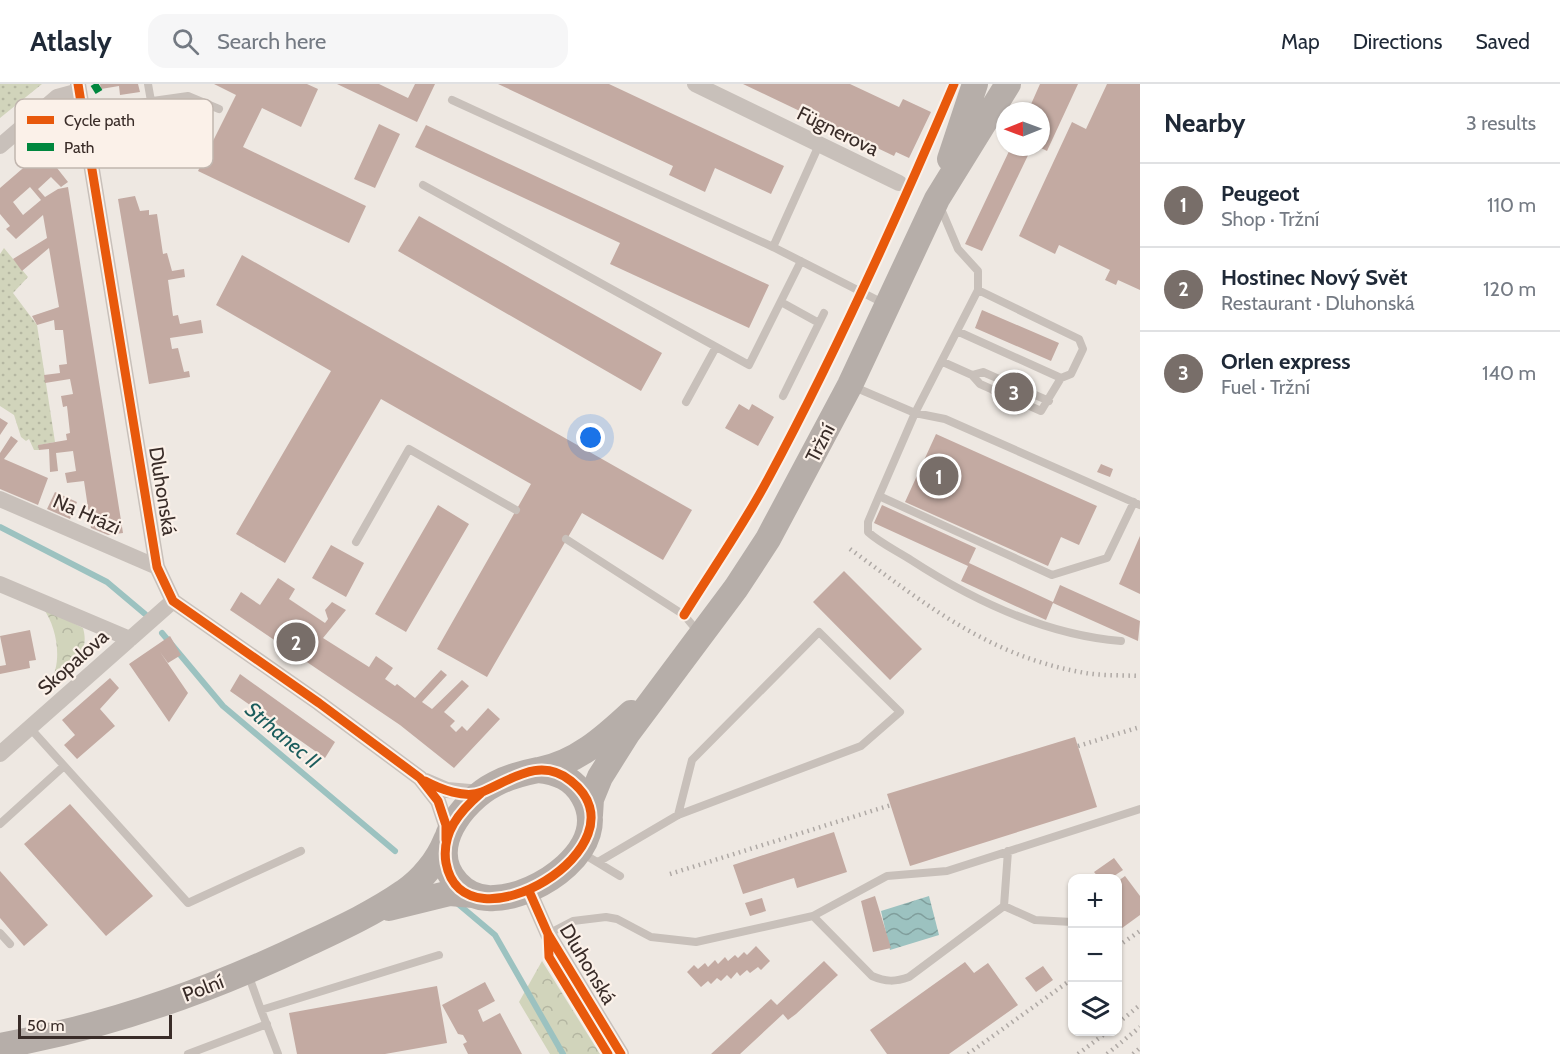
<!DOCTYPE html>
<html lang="en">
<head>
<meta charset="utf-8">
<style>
  body { margin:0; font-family:Cabin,sans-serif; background:#f6f6f7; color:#1f2937 }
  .controls { position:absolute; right:18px; bottom:18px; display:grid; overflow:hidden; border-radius:12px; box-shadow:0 2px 4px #0004 }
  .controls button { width:54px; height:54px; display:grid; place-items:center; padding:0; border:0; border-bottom:2px solid #e0e1e3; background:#fff; color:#1f2937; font:30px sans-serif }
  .compass { position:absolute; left:996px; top:18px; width:54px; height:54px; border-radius:50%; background:#fff; box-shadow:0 2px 4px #0004; rotate:269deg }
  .scale { position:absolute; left:18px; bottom:15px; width:154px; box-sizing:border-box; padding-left:6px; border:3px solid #392c28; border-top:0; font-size:16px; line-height:21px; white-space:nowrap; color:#392c28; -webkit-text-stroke:4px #fbf1e9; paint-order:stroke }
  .you { position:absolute; left:591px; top:354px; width:21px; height:21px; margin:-15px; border:4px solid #fff; border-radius:50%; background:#1a73e8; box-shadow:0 0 0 9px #1a73e833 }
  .badge { display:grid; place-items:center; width:39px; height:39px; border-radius:50%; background:#786e69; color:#fff; font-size:20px; font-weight:700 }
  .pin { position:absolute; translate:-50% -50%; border:3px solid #fff; box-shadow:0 2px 6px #0006 }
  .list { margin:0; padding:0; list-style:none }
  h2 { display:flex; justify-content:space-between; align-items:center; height:78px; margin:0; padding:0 24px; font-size:26px }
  h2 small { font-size:20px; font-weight:400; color:#747a83 }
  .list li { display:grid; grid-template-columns:39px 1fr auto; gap:18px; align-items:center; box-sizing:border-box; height:84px; padding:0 24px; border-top:2px solid #e0e1e3 }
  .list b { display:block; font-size:22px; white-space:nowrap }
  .list p { margin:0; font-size:20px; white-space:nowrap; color:#747a83 }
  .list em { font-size:20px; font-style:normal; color:#747a83 }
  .icon { flex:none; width:33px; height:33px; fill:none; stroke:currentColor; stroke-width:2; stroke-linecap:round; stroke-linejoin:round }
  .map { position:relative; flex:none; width:1140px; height:970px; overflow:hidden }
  header { display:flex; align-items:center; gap:36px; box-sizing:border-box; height:84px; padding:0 30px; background:#fff; border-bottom:2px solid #e0e1e3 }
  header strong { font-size:28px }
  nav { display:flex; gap:33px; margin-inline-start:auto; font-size:21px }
  .search { width:420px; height:54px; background:#f6f6f7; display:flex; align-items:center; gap:15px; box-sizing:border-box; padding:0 21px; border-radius:18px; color:#747a83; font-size:22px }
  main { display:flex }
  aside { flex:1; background:#fff }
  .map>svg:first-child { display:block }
  .grass { fill:url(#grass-dots) }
  .forest { fill:url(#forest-crowns) }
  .water { fill:url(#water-waves) }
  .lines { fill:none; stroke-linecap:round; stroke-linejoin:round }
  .stream { stroke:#9cc2c0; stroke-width:6 }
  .building { fill:#c3aaa2; fill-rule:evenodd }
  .lane { stroke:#c8c0ba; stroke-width:8 }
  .street { stroke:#c8c0ba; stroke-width:16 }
  .primary { stroke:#b6aea9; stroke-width:26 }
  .rail { stroke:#afa9a5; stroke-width:4.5; stroke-dasharray:1.5 4.5; stroke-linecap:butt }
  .quiet { stroke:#00873e; stroke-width:8; stroke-dasharray:15 8; stroke-linecap:butt }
  .cycleway-casing { stroke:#fbf1e9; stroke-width:13 }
  .cycleway { stroke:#e8590c; stroke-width:9 }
  .labels { text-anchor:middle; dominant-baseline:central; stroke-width:4.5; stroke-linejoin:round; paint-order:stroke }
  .street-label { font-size:20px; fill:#392c28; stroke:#fbf1e9 }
  .water-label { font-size:21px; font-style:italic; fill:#1b5d5d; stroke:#fbf1e9 }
  .key { fill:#fbf1e9; stroke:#c1b6af; stroke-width:1.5 }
  .key-label { font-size:16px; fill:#392c28 }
</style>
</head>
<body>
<header>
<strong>Atlasly</strong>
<div class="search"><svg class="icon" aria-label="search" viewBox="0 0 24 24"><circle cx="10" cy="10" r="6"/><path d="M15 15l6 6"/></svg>Search here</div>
<nav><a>Map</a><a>Directions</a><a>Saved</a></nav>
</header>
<main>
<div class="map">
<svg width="1140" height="970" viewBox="0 0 1140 970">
  <defs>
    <pattern id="grass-dots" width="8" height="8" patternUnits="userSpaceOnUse" patternTransform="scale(1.5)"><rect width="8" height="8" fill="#d1d4bb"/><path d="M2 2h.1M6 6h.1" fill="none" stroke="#b4b6a1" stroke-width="1.8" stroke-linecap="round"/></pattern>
    <pattern id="forest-crowns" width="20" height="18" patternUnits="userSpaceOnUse" patternTransform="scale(1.5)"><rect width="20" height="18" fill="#d1d4bb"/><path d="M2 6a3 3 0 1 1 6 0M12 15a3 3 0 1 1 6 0" fill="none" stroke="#b4b6a1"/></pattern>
    <pattern id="water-waves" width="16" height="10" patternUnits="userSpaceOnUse" patternTransform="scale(1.5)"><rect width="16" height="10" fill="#9cc2c0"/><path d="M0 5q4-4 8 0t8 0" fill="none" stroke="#809e9c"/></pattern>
  </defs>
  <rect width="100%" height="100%" fill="#eee8e2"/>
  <path class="grass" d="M0,0H42L0,34Z
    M4,164L28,193L13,209L37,241L55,358L39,361V366H34L29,355L26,357L21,353L14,331L0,322V170Z"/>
  <path class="forest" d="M43,524L83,544C91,572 69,581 50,598C63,578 57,543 43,524Z
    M542,877L600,970H550L519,918Z"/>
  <path class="water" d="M929,812L939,851L890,866L881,827Z"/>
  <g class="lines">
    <path class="stream" d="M0,443L107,498L145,530
      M162,549L223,622L395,767
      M457,819L495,851L563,970"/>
  </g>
  <path class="building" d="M100,0H138L140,8L120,11L119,2L101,5Z
    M214,0H307L318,5L301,43L262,24L243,63L366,122L349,159L198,87L236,11Z
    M337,0H379L408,14L415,0H435L417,38Z
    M498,0H609L784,82L771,110L715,84L705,108L669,91L673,82Z
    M743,0H850L899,23L903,15L931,28L909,74L896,68L894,72Z
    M1040,0H1078L1047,67L1041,64V27H1028Z
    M1107,0H1140V206L1118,196L1116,201L1105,196L1110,186L1059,161L1055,170L1019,152L1072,38L1086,45Z
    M379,40L400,50L375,104L354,95Z
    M426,41L769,201L749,244L610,180L620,159L415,63Z
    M51,60L66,77L57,84L68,98L61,103L51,93L38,105L45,113L58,105L68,103L123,449L108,451L91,444L84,397L67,399L65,389L76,387L73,367L56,369L58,387L50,388L49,365L39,366L38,361L67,356L66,350L70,349L67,322L63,323L61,312L73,310L70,295L45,299L44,291L60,289L59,281L67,280L63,246H55L54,236L37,241L32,232L59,223L49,164L22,187L13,175L47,154L43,131L16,155L6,145L10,142L0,130V104ZM30,103L41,116L23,131L13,118Z
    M1011,63H1032L982,167L965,160Z
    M135,112L140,127L149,126V131L157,130L163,170L167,169L172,187L184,185L185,193L168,196L173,232L178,231L180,240L201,236L203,249L170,254L172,265L178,264L184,288L189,287L190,293L149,300L118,115Z
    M419,132L662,269L641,307L398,167Z
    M242,171L692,426L663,476L582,429L487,593L437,565L531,400L381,315L285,479L236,450L331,287L216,221Z
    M982,226L1059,259L1051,277L975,244Z
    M998,291L1033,307L1025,325L990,309Z
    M739,320L749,326L752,320L774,333L758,362L725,344Z
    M0,334L8,339L0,351Z
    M936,350L1097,422L1079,461L1061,453L1048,482L905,418Z
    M11,352L18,357L4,375L48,394L38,421L0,405V369Z
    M1101,380L1113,385L1110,393L1097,388Z
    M55,408L77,418L70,435L47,425Z
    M438,421L469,440L406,548L375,530Z
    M882,421L976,464L969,479L1053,518L1060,501L1140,537L1138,557L1053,519L1046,536L961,497L968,482L874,439Z
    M1140,452V510L1119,500Z
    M331,461L364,479L346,513L312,494Z
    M844,487L922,565L890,596L813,518Z
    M278,494L295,505L289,515L325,539L328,535L325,526L332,518L346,526L323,554L369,583L376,572L393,584L385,595L395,602L397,600L415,614L441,586L447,591L422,618L432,625L462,596L469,602L444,628L455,637L450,642L456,648L462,642L467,647L488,624L500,635L454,684L400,641L230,526L241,508L260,521Z
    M30,546L36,576L29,577L30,584L0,590V582L6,581L0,552Z
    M170,552L181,571L168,579L160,568L188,609L169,638L129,580Z
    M240,590L335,658L325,674L230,607Z
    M110,594L119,604L100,625L115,642L77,675L64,661L75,651L62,636Z
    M1075,653L1097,723L910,782L887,710Z
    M70,720L153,812L106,852L24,760Z
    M834,748L847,788L797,804L794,794L743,810L733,781Z
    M1114,774L1123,786L1111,794H1099L1094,788Z
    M0,787L48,841L24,862L0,834Z
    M1125,792L1140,812V831L1118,847V797Z
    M875,812L891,864L873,868L861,817Z
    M762,814L766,827L750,832L745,819Z
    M756,862L770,877L761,886L758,883L750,889L747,886L740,892L737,888L731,895L727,891L721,897L717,894L711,900L708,897L701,903L687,888L694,881L698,885L705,879L708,883L715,876L718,880L725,873L728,877L735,871L738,874L744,868L747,871Z
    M824,877L838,891L796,930L788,936L783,930L740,970H711L771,915L777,921Z
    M965,878L974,889L988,879L1018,921L949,970H887L870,946Z
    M1043,882L1053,896L1036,908L1025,894Z
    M485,898L495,917L478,926L483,938L500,929L522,970H468L463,960L467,958L463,951L458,950L442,921Z
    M437,902L447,959L385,970H297L289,929Z"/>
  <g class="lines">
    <path class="lane" d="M148,0L151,17
      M452,16L773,163L819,61
      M82,27L188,12L219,25
      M423,101L749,281L801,177
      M939,120L958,165L978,187V206L915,329L879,412L1052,491L1107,474L1134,418
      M773,163L885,220
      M781,218L819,239
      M959,248L1061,294L1071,290L1083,265L1079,255L978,206
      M943,278L972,291L980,300L1041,327L1061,294
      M972,291L983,288L1049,317
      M852,302L915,329L945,335L1140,421
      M783,312L824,229
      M686,318L716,263
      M879,412L868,438V448C880,459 897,467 911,476C974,517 1045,551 1121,557
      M566,455L684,531L699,549
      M356,458L409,365L516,426
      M30,644L188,819L301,767
      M0,740L64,682
      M582,769L620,792
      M598,778L678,731L861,662L900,628L819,548L692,676L678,731
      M1004,822L1035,836L1072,838
      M813,832L872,892C886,898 895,898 909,893L1004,822L1008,767
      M0,849L10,860
      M548,850L573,837L606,833L617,835L651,853L696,858L813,832L887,792L947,787L1140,725
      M248,890L261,926L439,871
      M261,926L278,970
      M188,970L267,940"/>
    <path class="street" d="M78,0L157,483L173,517L319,619L420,694L438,717L446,741V755
      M695,0L899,99
      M0,62L57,13L79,7
      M0,415L157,483
      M0,500L130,555
      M0,670L173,517
      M426,697L447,706L481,709
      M529,807L548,850L621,970"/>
    <path class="primary" d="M950,75L975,0
      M538,686C557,688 573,694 583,712C613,763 538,813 494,814C480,815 467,810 457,799C425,765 462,717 495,700C508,693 523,689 538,686Z
      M539,686C576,679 604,654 631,629
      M590,731L591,715L600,693L627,650L736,504L768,455L850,301L937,115L1008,0
      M389,824L450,809L473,811
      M0,962C107,943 209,907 307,860C339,845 374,829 404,808C422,796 438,776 446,756"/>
    <path class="rail" d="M850,465C924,519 987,571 1080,588C1099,592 1120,591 1140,592
      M1078,662L1140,643
      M670,790L891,721
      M1118,862L1140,847
      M1118,939L1140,921
      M968,970L1072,895
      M1078,970L1107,948
      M1107,970L1140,943
      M1133,970L1140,964"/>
    <path class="quiet" d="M94,0L99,8"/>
    <g class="cycleway-casing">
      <path id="cycleway" d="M78,0L157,483L173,517L319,619L420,694L438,717L446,741V756
        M684,531C712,486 743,442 768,395C837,267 897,134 954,0
        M425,697C440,705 465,715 482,708C511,696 540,672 571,697C652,761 463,872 446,779C441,749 460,727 481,709
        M529,807L548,850L621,970
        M548,850L549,873L608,970"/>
    </g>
    <use href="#cycleway" class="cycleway"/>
  </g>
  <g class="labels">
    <g class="street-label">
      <text transform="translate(838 47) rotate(26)">Fügnerova</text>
      <text transform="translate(820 359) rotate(-63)">Tržní</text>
      <text transform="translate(163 407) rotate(81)">Dluhonská</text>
      <text transform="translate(87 430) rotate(24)">Na Hrázi</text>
      <text transform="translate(73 578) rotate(-42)">Skopalova</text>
      <text transform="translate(588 880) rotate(59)">Dluhonská</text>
      <text transform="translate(203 904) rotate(-21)">Polní</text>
    </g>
    <g class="water-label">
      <text transform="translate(283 651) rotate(40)">Strhanec II</text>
    </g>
  </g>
  <rect x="15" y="15" width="198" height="69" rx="9" class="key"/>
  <rect x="27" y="32" width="27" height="8" fill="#e8590c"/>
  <rect x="27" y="59" width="27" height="8" fill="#00873e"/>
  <g class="key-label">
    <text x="64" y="42">Cycle path</text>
    <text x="64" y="69">Path</text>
  </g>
</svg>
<div class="controls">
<button>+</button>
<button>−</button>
<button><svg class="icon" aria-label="layers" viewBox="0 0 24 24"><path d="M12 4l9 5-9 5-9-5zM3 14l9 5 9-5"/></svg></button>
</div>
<svg class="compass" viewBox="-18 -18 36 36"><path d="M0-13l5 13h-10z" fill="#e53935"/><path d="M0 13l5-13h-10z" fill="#747a83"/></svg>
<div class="scale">50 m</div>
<div class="you"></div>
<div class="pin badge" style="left:939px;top:392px">1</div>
<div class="pin badge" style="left:296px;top:558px">2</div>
<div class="pin badge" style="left:1014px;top:308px">3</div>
</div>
<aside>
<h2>Nearby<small>3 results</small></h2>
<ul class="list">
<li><span class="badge">1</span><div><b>Peugeot</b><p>Shop · Tržní</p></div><em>110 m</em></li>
<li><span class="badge">2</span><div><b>Hostinec Nový Svět</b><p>Restaurant · Dluhonská</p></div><em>120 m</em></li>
<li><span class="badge">3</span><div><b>Orlen express</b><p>Fuel · Tržní</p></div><em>140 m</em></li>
</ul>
</aside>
</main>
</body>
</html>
